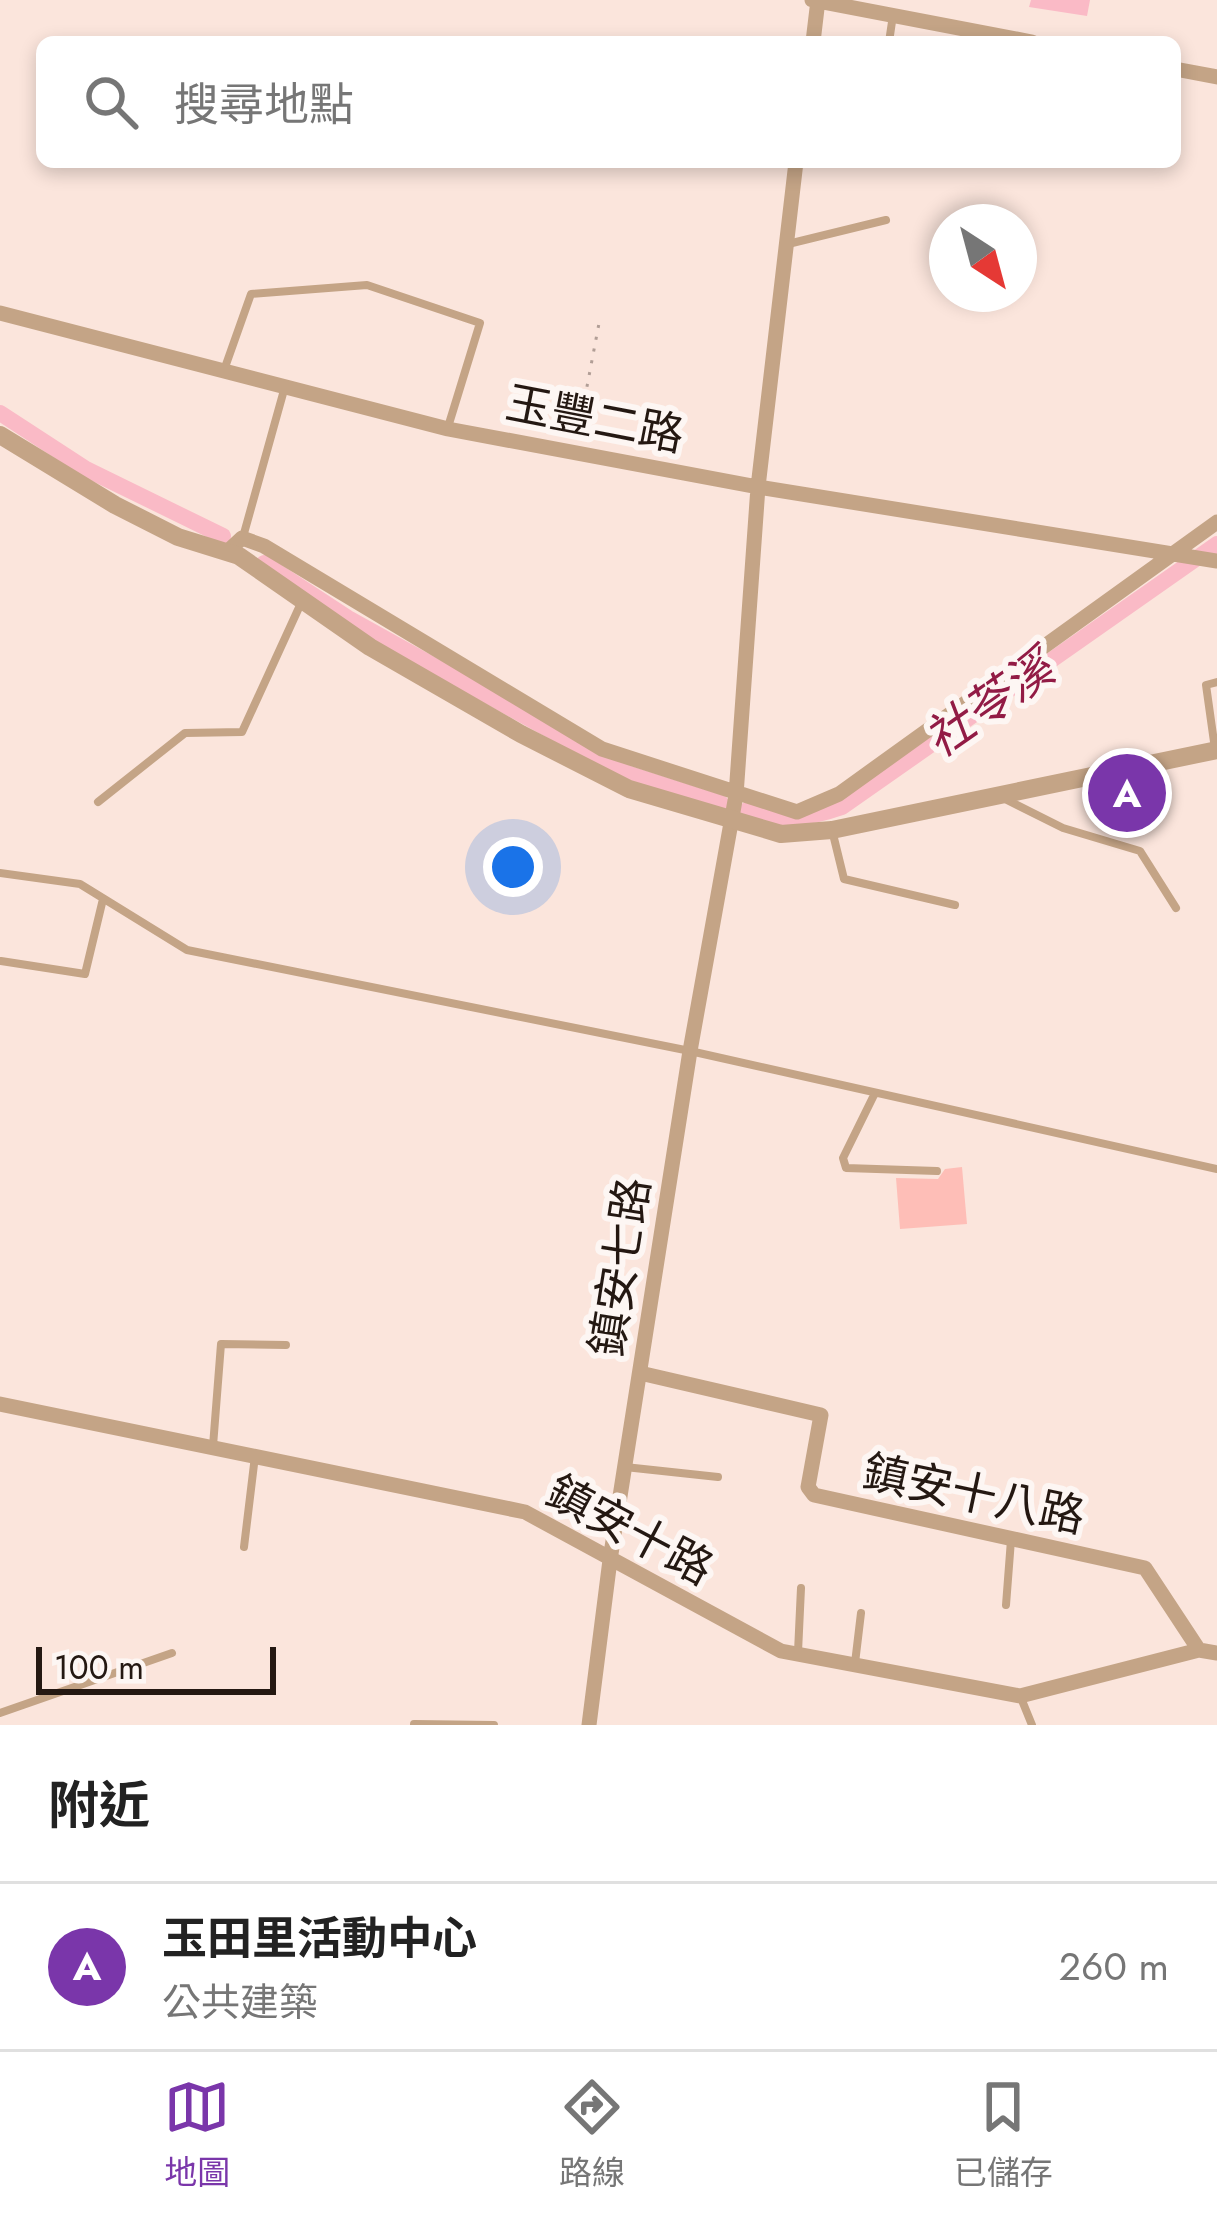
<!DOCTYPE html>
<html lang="zh-TW">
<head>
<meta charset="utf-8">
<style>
  body { margin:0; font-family:Jost,"Noto Sans TC",sans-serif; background:#f6f6f6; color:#222 }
  .compass { position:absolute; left:929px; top:204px; width:108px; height:108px; border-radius:50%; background:#fff; box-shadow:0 6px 18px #0003; rotate:144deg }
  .scale { position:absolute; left:36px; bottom:30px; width:240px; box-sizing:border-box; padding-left:12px; border:6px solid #241812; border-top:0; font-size:33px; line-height:42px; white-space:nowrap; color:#241812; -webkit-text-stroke:9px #fdf6f3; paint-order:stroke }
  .you { position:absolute; left:513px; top:867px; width:42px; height:42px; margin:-30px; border:9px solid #fff; border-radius:50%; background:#1a73e8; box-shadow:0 0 0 18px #1a73e833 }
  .badge { display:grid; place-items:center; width:78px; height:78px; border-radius:50%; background:#7a36aa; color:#fff; font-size:39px; font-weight:700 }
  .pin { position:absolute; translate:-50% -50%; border:6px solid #fff; box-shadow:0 3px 12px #0006 }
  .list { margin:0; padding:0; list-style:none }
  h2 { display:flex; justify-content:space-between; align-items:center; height:156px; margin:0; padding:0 48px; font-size:51px }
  h2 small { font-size:39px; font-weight:400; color:#767676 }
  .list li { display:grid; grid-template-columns:78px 1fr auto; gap:36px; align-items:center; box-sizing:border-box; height:168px; padding:0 48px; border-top:3px solid #e0e0e0 }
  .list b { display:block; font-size:45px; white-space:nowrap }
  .list p { margin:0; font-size:39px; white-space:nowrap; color:#767676 }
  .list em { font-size:39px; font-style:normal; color:#767676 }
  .icon { flex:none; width:66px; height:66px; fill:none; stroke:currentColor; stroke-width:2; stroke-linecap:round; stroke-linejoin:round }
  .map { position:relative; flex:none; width:1217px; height:1725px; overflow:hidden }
  .search { position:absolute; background:#fff; box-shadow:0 6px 18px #0003; left:36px; right:36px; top:36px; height:132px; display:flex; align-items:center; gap:30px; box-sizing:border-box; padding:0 42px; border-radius:18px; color:#767676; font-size:45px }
  .sheet { height:324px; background:#fff }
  nav { display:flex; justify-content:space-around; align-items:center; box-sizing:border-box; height:168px; border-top:3px solid #e0e0e0; background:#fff; font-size:33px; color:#767676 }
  nav a { display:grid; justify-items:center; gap:6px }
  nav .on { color:#7a36aa }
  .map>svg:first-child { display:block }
  .water { fill:#fabac6 }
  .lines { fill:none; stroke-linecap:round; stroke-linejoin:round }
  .canal { stroke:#fabac6; stroke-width:16 }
  .building { fill:#febeb7 }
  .path { stroke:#b19e96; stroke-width:3; stroke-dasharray:3 9; stroke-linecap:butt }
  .service { stroke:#c4a486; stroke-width:8 }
  .minor { stroke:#c4a486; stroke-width:15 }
  .tertiary { stroke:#c4a486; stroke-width:18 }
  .labels { text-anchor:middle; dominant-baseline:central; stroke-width:12; stroke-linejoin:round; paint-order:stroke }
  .street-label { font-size:45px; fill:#241812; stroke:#fdf6f3 }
  .water-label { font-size:48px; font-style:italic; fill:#921b45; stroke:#fdf6f3 }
</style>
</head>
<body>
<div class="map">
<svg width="1217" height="1725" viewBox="0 0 1217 1725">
  <rect width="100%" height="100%" fill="#fbe5dc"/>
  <path class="water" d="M1031,0H1090L1087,16L1029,7Z"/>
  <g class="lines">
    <path class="canal" d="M0,413L86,469L223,536
      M264,563L348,618L627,773L721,803
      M747,810C781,822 808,819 842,807L1217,544"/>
  </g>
  <path class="building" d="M1143,779L1148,798L1110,808L1105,788Z
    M962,1167L967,1224L900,1229L896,1178L938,1179L945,1169Z"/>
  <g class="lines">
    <path class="path" d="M578,434L600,318"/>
    <path class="service" d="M889,42L893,15
      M788,244L886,220
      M223,373L251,294L367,285L480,323L448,427
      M243,537L284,390
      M1215,749L1206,685L1217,682
      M1003,798L1063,828L1140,851L1176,908
      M98,802L185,733L242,732L302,601
      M832,830L844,879L955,905
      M0,873L80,884L187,950L690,1051L1217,1169
      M1,961L85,974L103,899
      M875,1093L843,1158L846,1168L937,1171
      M213,1446L221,1344L286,1345
      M625,1467L718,1477
      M244,1547L255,1456
      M1006,1605L1011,1540
      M798,1652L801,1588
      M855,1663L861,1613
      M1021,1698L1032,1725
      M0,1713L172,1653
      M414,1724L494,1725"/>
    <path class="minor" d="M812,0L1032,42
      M813,42L818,0
      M1175,69L1217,77
      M0,313L448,429L758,487L1217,561
      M227,552L242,538L264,546L602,749L797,812L839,794L1217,522
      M640,1373L821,1415L808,1487L814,1495L1145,1568L1199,1650
      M0,1404L525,1512L781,1651L1020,1696L1199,1650L1217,1653
      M589,1725L610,1560L690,1051L736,795L758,487L796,162"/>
    <path class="tertiary" d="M0,435L115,505L178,537L239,556L370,647L521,734L629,789L781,834L832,830L1217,750"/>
  </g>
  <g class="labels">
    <g class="street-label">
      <text transform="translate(595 419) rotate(11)">玉豐二路</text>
      <text transform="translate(620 1267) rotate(-81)">鎮安七路</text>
      <text transform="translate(974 1494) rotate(12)">鎮安十八路</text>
      <text transform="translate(630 1530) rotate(28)">鎮安十路</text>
    </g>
    <g class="water-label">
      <text transform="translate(989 704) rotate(-35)">社苓溪</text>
    </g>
  </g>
</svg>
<svg class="compass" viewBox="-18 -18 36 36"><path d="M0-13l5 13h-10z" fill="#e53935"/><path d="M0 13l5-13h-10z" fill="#767676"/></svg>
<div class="scale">100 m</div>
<div class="you"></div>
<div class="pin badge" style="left:1127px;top:793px">A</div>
<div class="search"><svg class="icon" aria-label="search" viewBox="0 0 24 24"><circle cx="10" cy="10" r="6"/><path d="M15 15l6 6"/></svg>搜尋地點</div>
</div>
<section class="sheet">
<h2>附近<small></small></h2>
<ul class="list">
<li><span class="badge">A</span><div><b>玉田里活動中心</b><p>公共建築</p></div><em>260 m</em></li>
</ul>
</section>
<nav>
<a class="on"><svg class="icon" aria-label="map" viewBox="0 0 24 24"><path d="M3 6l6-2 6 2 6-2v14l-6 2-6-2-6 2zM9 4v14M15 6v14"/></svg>地圖</a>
<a><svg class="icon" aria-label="directions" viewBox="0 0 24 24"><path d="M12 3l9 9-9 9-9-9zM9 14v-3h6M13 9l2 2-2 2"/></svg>路線</a>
<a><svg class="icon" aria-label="saved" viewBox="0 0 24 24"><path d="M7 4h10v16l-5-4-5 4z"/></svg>已儲存</a>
</nav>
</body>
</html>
